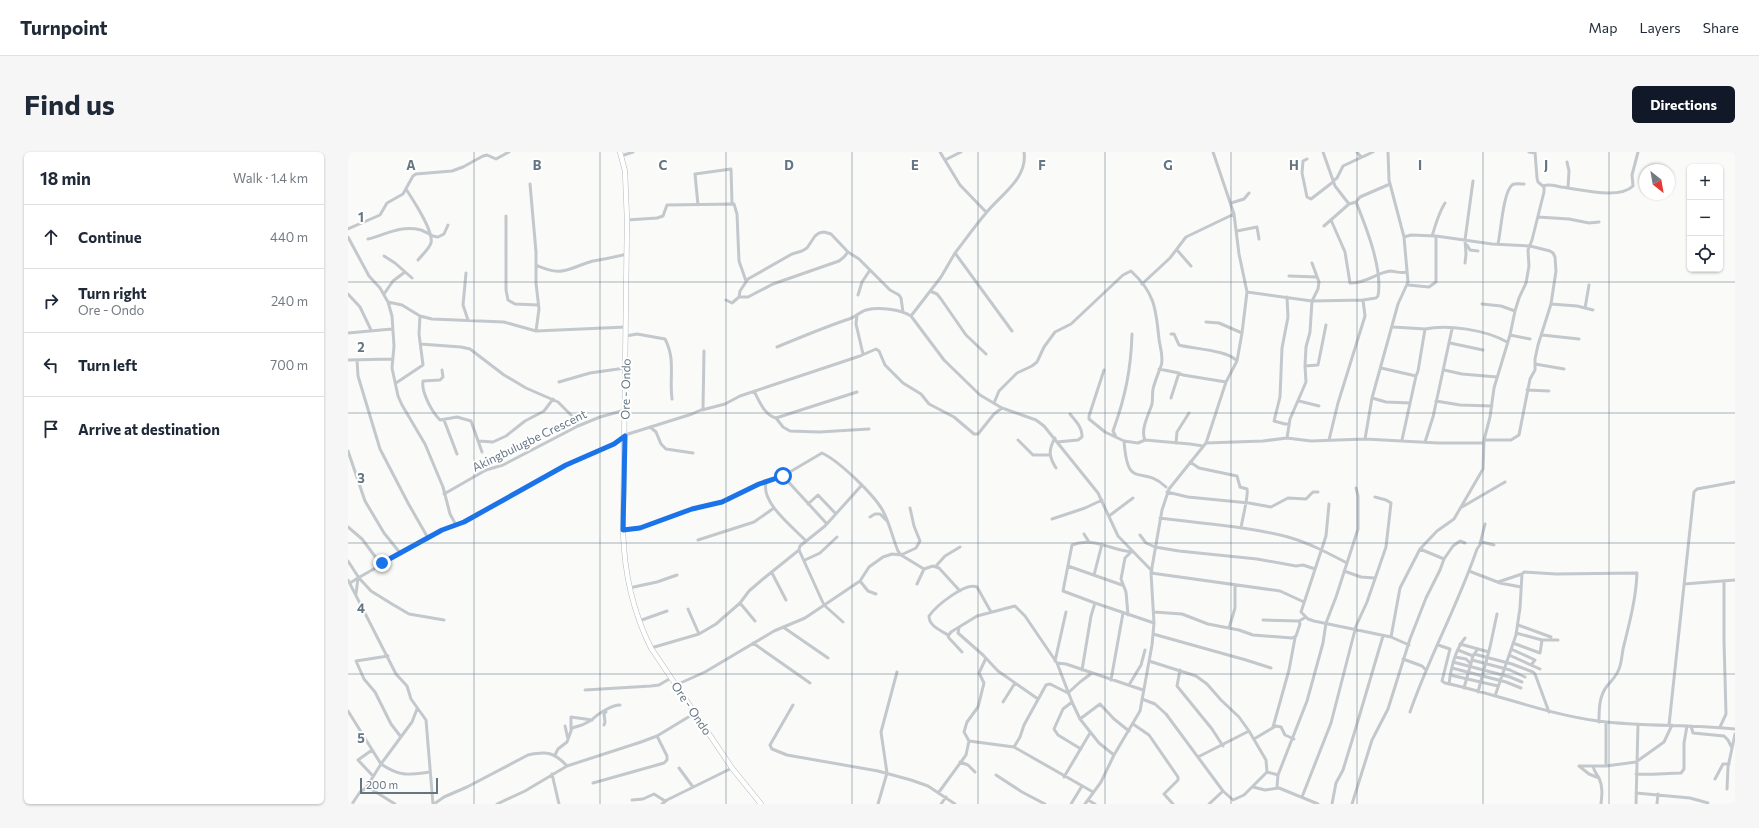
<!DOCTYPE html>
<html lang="en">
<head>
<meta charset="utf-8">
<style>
  body { margin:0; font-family:Commissioner,sans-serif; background:#f6f6f7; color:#1f2937 }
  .controls { position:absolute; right:12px; top:12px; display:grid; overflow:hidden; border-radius:6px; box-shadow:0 1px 3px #0004 }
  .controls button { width:36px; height:36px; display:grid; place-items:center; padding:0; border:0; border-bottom:1px solid #e0e1e3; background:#fff; color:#1f2937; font:20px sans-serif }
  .compass { position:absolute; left:1291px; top:12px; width:36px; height:36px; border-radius:50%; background:#fff; box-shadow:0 1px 3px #0004; rotate:149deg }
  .scale { position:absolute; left:12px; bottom:10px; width:78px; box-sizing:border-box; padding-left:4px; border:2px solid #657683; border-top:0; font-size:11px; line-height:14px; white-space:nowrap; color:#657683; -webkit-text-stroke:3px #fff; paint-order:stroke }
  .stop { position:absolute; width:12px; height:12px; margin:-9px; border:3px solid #1a73e8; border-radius:50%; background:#fff }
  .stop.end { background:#1a73e8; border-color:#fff; box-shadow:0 1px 4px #0008 }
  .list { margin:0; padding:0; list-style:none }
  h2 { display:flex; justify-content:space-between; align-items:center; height:52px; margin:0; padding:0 16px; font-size:17px }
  h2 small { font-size:13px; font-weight:400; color:#747a83 }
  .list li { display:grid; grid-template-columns:26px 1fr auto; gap:12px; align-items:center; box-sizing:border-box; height:64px; padding:0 16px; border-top:1px solid #e0e1e3 }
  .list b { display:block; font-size:15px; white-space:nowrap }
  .list p { margin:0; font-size:13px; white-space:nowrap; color:#747a83 }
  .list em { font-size:13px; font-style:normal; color:#747a83 }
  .icon { flex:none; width:22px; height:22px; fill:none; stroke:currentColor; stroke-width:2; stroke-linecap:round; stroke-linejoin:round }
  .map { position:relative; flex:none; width:1387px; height:652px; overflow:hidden; border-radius:6px }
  header { display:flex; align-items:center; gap:24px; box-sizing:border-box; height:56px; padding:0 20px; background:#fff; border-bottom:1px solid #e0e1e3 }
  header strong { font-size:19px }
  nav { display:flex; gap:22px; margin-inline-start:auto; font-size:14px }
  .intro { display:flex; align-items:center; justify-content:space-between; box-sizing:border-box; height:96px; padding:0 24px }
  h1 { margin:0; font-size:28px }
  .button { padding:10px 18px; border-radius:6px; background:#111827; color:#fff; font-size:14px; font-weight:700 }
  main { display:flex; gap:24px; padding:0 24px }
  aside { flex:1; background:#fff; border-radius:6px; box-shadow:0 1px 3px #0004 }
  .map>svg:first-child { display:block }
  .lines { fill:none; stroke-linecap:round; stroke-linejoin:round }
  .primary-casing { stroke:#b5babe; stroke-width:5.5 }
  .minor { stroke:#c3c8cc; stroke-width:3 }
  .primary { stroke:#fff; stroke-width:4.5 }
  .route { stroke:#1a73e8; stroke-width:5 }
  .grid { fill:none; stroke:#657683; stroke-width:1; stroke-opacity:0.55 }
  .labels { text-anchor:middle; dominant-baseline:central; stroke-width:4; stroke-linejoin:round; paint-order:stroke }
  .street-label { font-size:12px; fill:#657683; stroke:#fff }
  .grid-label { font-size:13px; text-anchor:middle; font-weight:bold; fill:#657683; stroke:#fff; stroke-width:4; stroke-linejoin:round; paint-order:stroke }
</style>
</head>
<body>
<header>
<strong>Turnpoint</strong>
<nav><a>Map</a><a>Layers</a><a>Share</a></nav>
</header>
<div class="intro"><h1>Find us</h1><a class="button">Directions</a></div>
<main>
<aside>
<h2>18 min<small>Walk · 1.4 km</small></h2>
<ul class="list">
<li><svg class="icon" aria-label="ahead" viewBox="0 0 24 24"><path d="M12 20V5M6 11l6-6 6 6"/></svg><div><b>Continue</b></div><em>440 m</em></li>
<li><svg class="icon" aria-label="right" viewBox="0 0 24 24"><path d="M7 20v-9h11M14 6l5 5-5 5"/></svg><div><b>Turn right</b><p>Ore - Ondo</p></div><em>240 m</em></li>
<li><svg class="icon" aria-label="left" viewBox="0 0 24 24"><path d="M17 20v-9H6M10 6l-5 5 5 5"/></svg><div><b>Turn left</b></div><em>700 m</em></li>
<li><svg class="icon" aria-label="arrive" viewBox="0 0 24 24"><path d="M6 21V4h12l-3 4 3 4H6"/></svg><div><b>Arrive at destination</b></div></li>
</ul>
</aside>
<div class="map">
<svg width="1387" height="652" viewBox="0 0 1387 652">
  <rect width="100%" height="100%" fill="#fafaf8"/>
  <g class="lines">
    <g class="primary-casing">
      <path id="primary" d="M272,0L277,19L279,68L275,378C276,420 284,458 303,496L384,616L413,652"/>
    </g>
    <path class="minor" d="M592,0L612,33L638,60
      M975,0L987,34L1001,52
      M1009,0L1013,5
      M1181,0L1187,1
      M273,4L285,0
      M959,7L955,9L954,21L959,45L963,47L985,30
      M597,8L613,0
      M1219,10L1221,19L1220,35
      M985,29L989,26L995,14L1025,0
      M182,32L188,100V131L191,157L188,179
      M1195,34C1202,31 1206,34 1213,35C1232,37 1271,48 1285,34L1284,23L1290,0
      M58,37C65,48 86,79 83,91C81,97 74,103 70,108
      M1008,50L1012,45L1042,32
      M883,51L896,47L901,41
      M350,53L347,22L383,17L384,51
      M158,64V138L160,148L167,152L190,153
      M1190,65L1221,67L1241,71L1251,70
      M279,68L309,66L315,64L319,53L386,52L389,62L391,109L398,129
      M983,68L997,100L1002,131C1017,132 1028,121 1042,119C1048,119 1052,122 1058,120
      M976,74L1001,52L1008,50C1018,75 1035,117 1030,144L1028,146L1015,148
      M0,77L32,63L39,51L55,42L65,24L68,22L104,19L115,15L135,4L139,3L148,7L161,0
      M889,79L909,75L911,87
      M1084,84C1088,72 1090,62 1097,51
      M0,85L21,124L32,136L40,150L44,164L46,194L44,216L50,244L54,253L77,292L95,335L102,362L108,373
      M1056,85L1063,83L1088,84L1144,92L1182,94L1202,99L1205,101L1207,105L1208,119L1203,152
      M20,87C39,82 53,73 73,78C79,80 84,85 90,85L96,82L100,73
      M1150,92C1153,79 1155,41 1164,33C1167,31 1173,32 1176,32
      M1119,93L1122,98L1130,99
      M829,98L843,114
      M36,104L47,111L64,126
      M1117,111L1118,102L1117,88L1125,29
      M188,113C215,126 220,116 245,109C256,107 268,105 279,102
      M118,121L115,153L120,168
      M941,124L969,125
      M794,132L822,106L838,85L886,62
      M1060,133L1081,135L1088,130V84
      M582,139L589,142L593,147L618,183L638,202
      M899,140L964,149L1015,148L1017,164L990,251L981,288
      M0,142L12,155L23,178
      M36,142L45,129L57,120
      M510,143L514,130L522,118
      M391,145H400L425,132L491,109L496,105L500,100
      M939,145L940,165L934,196L932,245L926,269L937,272H941
      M378,148L384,151L391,145L392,139L400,127L444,102L454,99L459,96L467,84L471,81L476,80L483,82L500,100L511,107L542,138L551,143L553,146L555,160
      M40,150L54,153L72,164L84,167L156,170L188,179L278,175
      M1134,152L1153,154L1167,159
      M1237,156L1241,133
      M509,163L508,172L515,202
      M563,164L593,125L607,101
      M858,170L871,171L894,181
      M1045,175L1077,177
      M664,179L607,101C617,88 627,74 638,61C652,43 680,27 676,0
      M0,181L44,177
      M823,182H826L831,193C846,197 879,198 889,209
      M1162,183L1182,187
      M1194,183L1231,187
      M278,184L289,182L317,187C328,208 321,225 324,247
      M1102,191L1135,198
      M72,192L113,195L122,197L156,223L178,236L210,250L223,263L230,274
      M429,195C453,185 477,175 501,167C507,165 512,160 518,158C531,155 552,157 563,164L596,208L632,243L654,256L688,268L696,274L750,341L770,384L804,419
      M0,208L44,207
      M9,208L10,224L32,297L60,351L80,386
      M1187,212L1216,217
      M957,214L970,213L978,173
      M1033,216L1068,224L1070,219L1077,177C1100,172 1138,178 1159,190
      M811,217L831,221L835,223L878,230
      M94,218L95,225L92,228L75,229C73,240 84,260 92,268L109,265L123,269L134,300
      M756,218L741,264V267L757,280L776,289L790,291L797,288L842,292L855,294
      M1096,218L1114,222L1149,225
      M211,230L242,221L277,216
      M48,231L75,213L71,182L72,164
      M1179,238L1201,239
      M404,240L407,241C412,251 417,263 428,266L509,240
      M823,246L831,221
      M1024,246L1038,250L1062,251
      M951,249L971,254
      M1088,249L1112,253L1144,254
      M646,251L651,239L669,221L684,214L689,210L696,195L707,180L723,172L775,123L783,119C807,141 808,157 811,187C812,195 816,207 813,214C810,222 807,229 805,237C804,242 805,247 804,252C801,262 792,278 797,288
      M354,258L377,252L392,244L512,204L528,197L531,199L537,213L555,231L573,242L581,252L606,265L626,282H630L646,262L654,256
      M428,266L435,275L442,279L471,280L521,277
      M96,268L109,302
      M302,275L308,280L313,292L318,297L345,301
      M277,283L344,262L355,257L356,199
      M768,285L765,279C777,246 783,218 784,182
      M707,286C700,298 701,305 708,316
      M939,286L942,267L958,230L957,214L958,195L962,180L964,149L970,137L971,130L964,111
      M1017,287L1024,246L1050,152L1060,130L1056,85L1041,28L1040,0
      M670,288L685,303H701
      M1054,288L1068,224
      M1136,288H1163L1171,283L1182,227L1187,218V207L1190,193L1203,152L1229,154L1245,158
      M131,289L145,290L158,284L177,269L196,259L205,247
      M776,289C780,341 793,311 818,335
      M709,290L730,288L734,285C735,276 727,268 722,262
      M1077,290L1085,265L1104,177
      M828,291L829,280L841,261
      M858,291L915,289L939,286L963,289L1017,287L1090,291H1136
      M0,299L17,349L36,381L53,402
      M842,310L851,316L889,324L892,335L899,337C901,342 894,368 893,376
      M435,324L479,372
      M418,331C413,351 445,375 458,389
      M819,340L840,345L901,351L923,355L940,346L958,347L965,340H970
      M96,342L138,318L155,313L230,274L252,265L277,258
      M460,352L470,343L488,362
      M981,352L978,384L953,460L960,467L966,469L1043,485L1061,493
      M1114,355L1157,330
      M761,364L785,346
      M522,365L527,362H532L538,368
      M812,366C855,372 898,374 940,385C961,391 980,401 999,411
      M704,367L737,356L754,348
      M0,375L14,387L29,407L34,411
      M275,378L292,376L344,357L374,350L411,332L435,324L474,301C491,309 528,344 536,361C542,373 545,387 550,399L553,403L568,396L572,389L566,374L562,356
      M736,382L741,390
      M792,383L798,391L807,395L831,399L909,407L948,414L955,413L967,417
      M350,388L406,370L426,356
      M1132,392L1137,372
      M1072,397L1096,407
      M451,398L476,453L495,470
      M457,408L472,401L489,385
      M0,409L11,426L23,439L44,452L61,462L96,468
      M588,414L597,404L612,395
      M720,414L774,433
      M576,417L585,414L591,416L612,439
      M996,419L1013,425L1026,426
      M1121,419L1152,431L1173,435
      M424,421L438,448
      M803,421L932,439L956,450
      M746,423L754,392
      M10,426L94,378L115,370L218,313L265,292L277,284
      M0,428L48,522L59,534L63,547L78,568L85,652
      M512,429L520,439L528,442
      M1150,430L1174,422
      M2,431L10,426L8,442
      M569,432L576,417
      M1336,432L1387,428
      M281,436L309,430L329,423
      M392,451L407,469
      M747,451L715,439L724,393C745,384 764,399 785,400
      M340,457L351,482
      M806,460L834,462L860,472L891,478L905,483L944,486L948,484L952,472L951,469L958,465
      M780,463L778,440L773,427L777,406L782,401
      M915,468L951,469
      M291,469L319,459
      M1170,473L1203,485
      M435,475L480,506
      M611,476L610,481L635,503L650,519L690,547
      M881,476L887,456V433
      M1168,481L1194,488H1210
      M805,482L898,508L923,516
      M600,483C592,478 581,474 581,464C588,454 617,430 629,435L643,460
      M1043,485L1052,436L1072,397L1089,379L1106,367L1135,317L1136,288L1142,265L1146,236L1162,183L1167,159L1171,146L1178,131L1181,114L1180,98L1184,88L1196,40V35L1190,30L1189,26L1187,0
      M405,491L462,531
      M1165,491L1192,501L1194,488
      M1112,492L1141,500
      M1090,493L1102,497L1094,529L1097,531C1149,542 1198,562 1250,569C1295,575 1342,572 1387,577
      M303,496L351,482L368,472L392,451L401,439L415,427L451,398L452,394L477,374L513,334
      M1163,497L1187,508L1183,513
      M1110,498L1125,504
      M614,500L601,486L600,484L603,480L629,464L667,454L677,464L709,511L724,550L732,567L751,591L766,603
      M1126,502L1164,512L1185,520L1187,522L1201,560
      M1161,503L1192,517
      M40,504L8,509L16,527L27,540L43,572L53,585
      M1107,505L1118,507L1123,512
      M638,506L631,521L636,531L630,555L619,570L616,580L621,589L666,595L745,640
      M1055,507L1074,514L1078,518
      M1124,508L1162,518L1177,525
      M707,509L718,460
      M1105,510L1162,525L1174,530
      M709,511L718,512L795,538
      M1104,516L1158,530L1173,536
      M734,518L743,464L747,451L806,471
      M832,518L829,534L864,577L875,594
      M1102,523L1150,534
      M763,528L775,461
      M1101,532C1103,516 1107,498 1117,486
      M328,533L357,520L426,479L457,466L512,429L521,415L535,405L544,402L553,403L576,417
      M781,533L793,513L797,498
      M1116,536L1125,504L1129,498
      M237,538L303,534L311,533L323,526
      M1130,540L1142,495L1149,462
      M720,541L732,530L744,521
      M1147,544L1168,483L1172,456L1174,422L1176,420L1208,422L1289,421C1288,446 1282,469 1276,493C1274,500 1274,508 1272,514C1270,523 1264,528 1259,534C1251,544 1251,558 1251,570
      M794,547L807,552L818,562L875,639L885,648L896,643L919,620L918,608L901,579L891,565L873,548L859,532L848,524L801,509
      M655,550L667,531
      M724,550L715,557L706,577L710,583L733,597
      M445,553L422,593L424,597L439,603L530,619L563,628L580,634L607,652
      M69,557L64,570L33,612C52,625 60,623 82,620
      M0,559L33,612L18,636L12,640L4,652
      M1062,560C1081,505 1110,453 1129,397L1134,390L1146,393
      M732,567L752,552L766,567L781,579
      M1258,570V614
      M785,572L801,583L830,625V628L816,642L825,652
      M256,573L257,570L256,562L258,560
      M1321,573L1346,340L1349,337L1387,330
      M217,574L220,587
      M1343,574L1345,581L1376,584L1380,588L1384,596
      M925,575L941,518L947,486
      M1372,575L1378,562L1376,489V429
      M223,578V565L244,568C249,562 264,553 272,553
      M906,587L928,574L933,575L937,583L946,587
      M666,595L672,585L676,573L698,533L702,532L720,541
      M24,598L10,608L25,624
      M207,603L210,597L219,590L224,576L234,573L242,569
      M850,605L901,579
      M612,610L620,613L627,620
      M1231,614H1258L1288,610L1316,590L1324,573
      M1231,614L1241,622L1251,626
      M1245,614C1246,619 1248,621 1251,626C1255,634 1254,643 1253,652
      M331,616L345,635
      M919,620L930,623
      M204,622L211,652
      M1288,622C1304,623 1318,621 1333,621L1336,617V591L1339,574
      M648,623L674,640L697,652
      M716,625L742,581
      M1367,627L1375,612H1381
      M245,631L316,611L319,608V604L309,584
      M905,635L917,638L931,636
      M18,636L23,637L47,652
      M1379,637L1380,615L1387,582
      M591,640L618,603L621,589
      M1288,641L1342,646L1360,651
      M954,645L983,571L1008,474L1019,450L1038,395L1043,351L1038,348L1027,345
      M284,648L295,647L306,642L317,649
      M740,648L747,652
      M86,652L96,645L119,635L180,603C199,599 206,600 219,614
      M149,652L177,639L219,614L293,590L309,584L347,561
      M314,652L319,648L384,616
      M530,652L539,621L533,580L549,520
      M593,652L598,645
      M723,652L734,634
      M737,652L753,630L766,603L792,559L804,493L806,471L803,421L814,358L821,337L858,291L878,230L889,209L894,181L899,140L898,135L891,102L886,62L865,0
      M861,652L875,639
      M970,652L931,636L929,635L930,623L959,549L975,491L978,471L988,445L1010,377V344L1008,336
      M984,652L988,631L995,618L1006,582L1035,484
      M1004,652L1024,588L1040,557L1062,487L1078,446L1092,418L1096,407L1105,394L1112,389L1117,391
      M1288,652L1290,572
      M1309,652L1310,642"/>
    <use href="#primary" class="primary"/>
  </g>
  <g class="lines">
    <path class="route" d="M34,411L94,378L116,370L218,313L266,292L277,284L275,378L292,376L344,357L374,350L411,332L435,324"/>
  </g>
  <path class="grid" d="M126,0V652M252,0V652M378,0V652M504,0V652M630,0V652M757,0V652M883,0V652M1009,0V652M1135,0V652M1261,0V652M0,130H1387M0,261H1387M0,391H1387M0,522H1387"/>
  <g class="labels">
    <g class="street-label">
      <text transform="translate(277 237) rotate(-89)">Ore - Ondo</text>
      <text transform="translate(181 288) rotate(-26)">Akingbulugbe Crescent</text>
      <text transform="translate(344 556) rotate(56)">Ore - Ondo</text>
    </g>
  </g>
  <g class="grid-label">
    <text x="63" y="18">A</text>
    <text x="189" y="18">B</text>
    <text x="315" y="18">C</text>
    <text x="441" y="18">D</text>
    <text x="567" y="18">E</text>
    <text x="694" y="18">F</text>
    <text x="820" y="18">G</text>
    <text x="946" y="18">H</text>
    <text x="1072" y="18">I</text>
    <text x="1198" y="18">J</text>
    <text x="13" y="70">1</text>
    <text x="13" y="200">2</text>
    <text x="13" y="331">3</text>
    <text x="13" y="461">4</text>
    <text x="13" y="591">5</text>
  </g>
</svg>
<div class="controls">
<button>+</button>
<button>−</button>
<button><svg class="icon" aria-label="locate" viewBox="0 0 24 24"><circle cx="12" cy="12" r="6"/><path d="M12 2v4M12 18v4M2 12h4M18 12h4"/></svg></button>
</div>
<svg class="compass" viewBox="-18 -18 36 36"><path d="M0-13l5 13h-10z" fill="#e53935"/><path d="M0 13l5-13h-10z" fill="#747a83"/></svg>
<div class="scale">200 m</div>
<div class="stop" style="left:435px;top:324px"></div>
<div class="stop end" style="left:34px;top:411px"></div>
</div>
</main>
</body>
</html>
